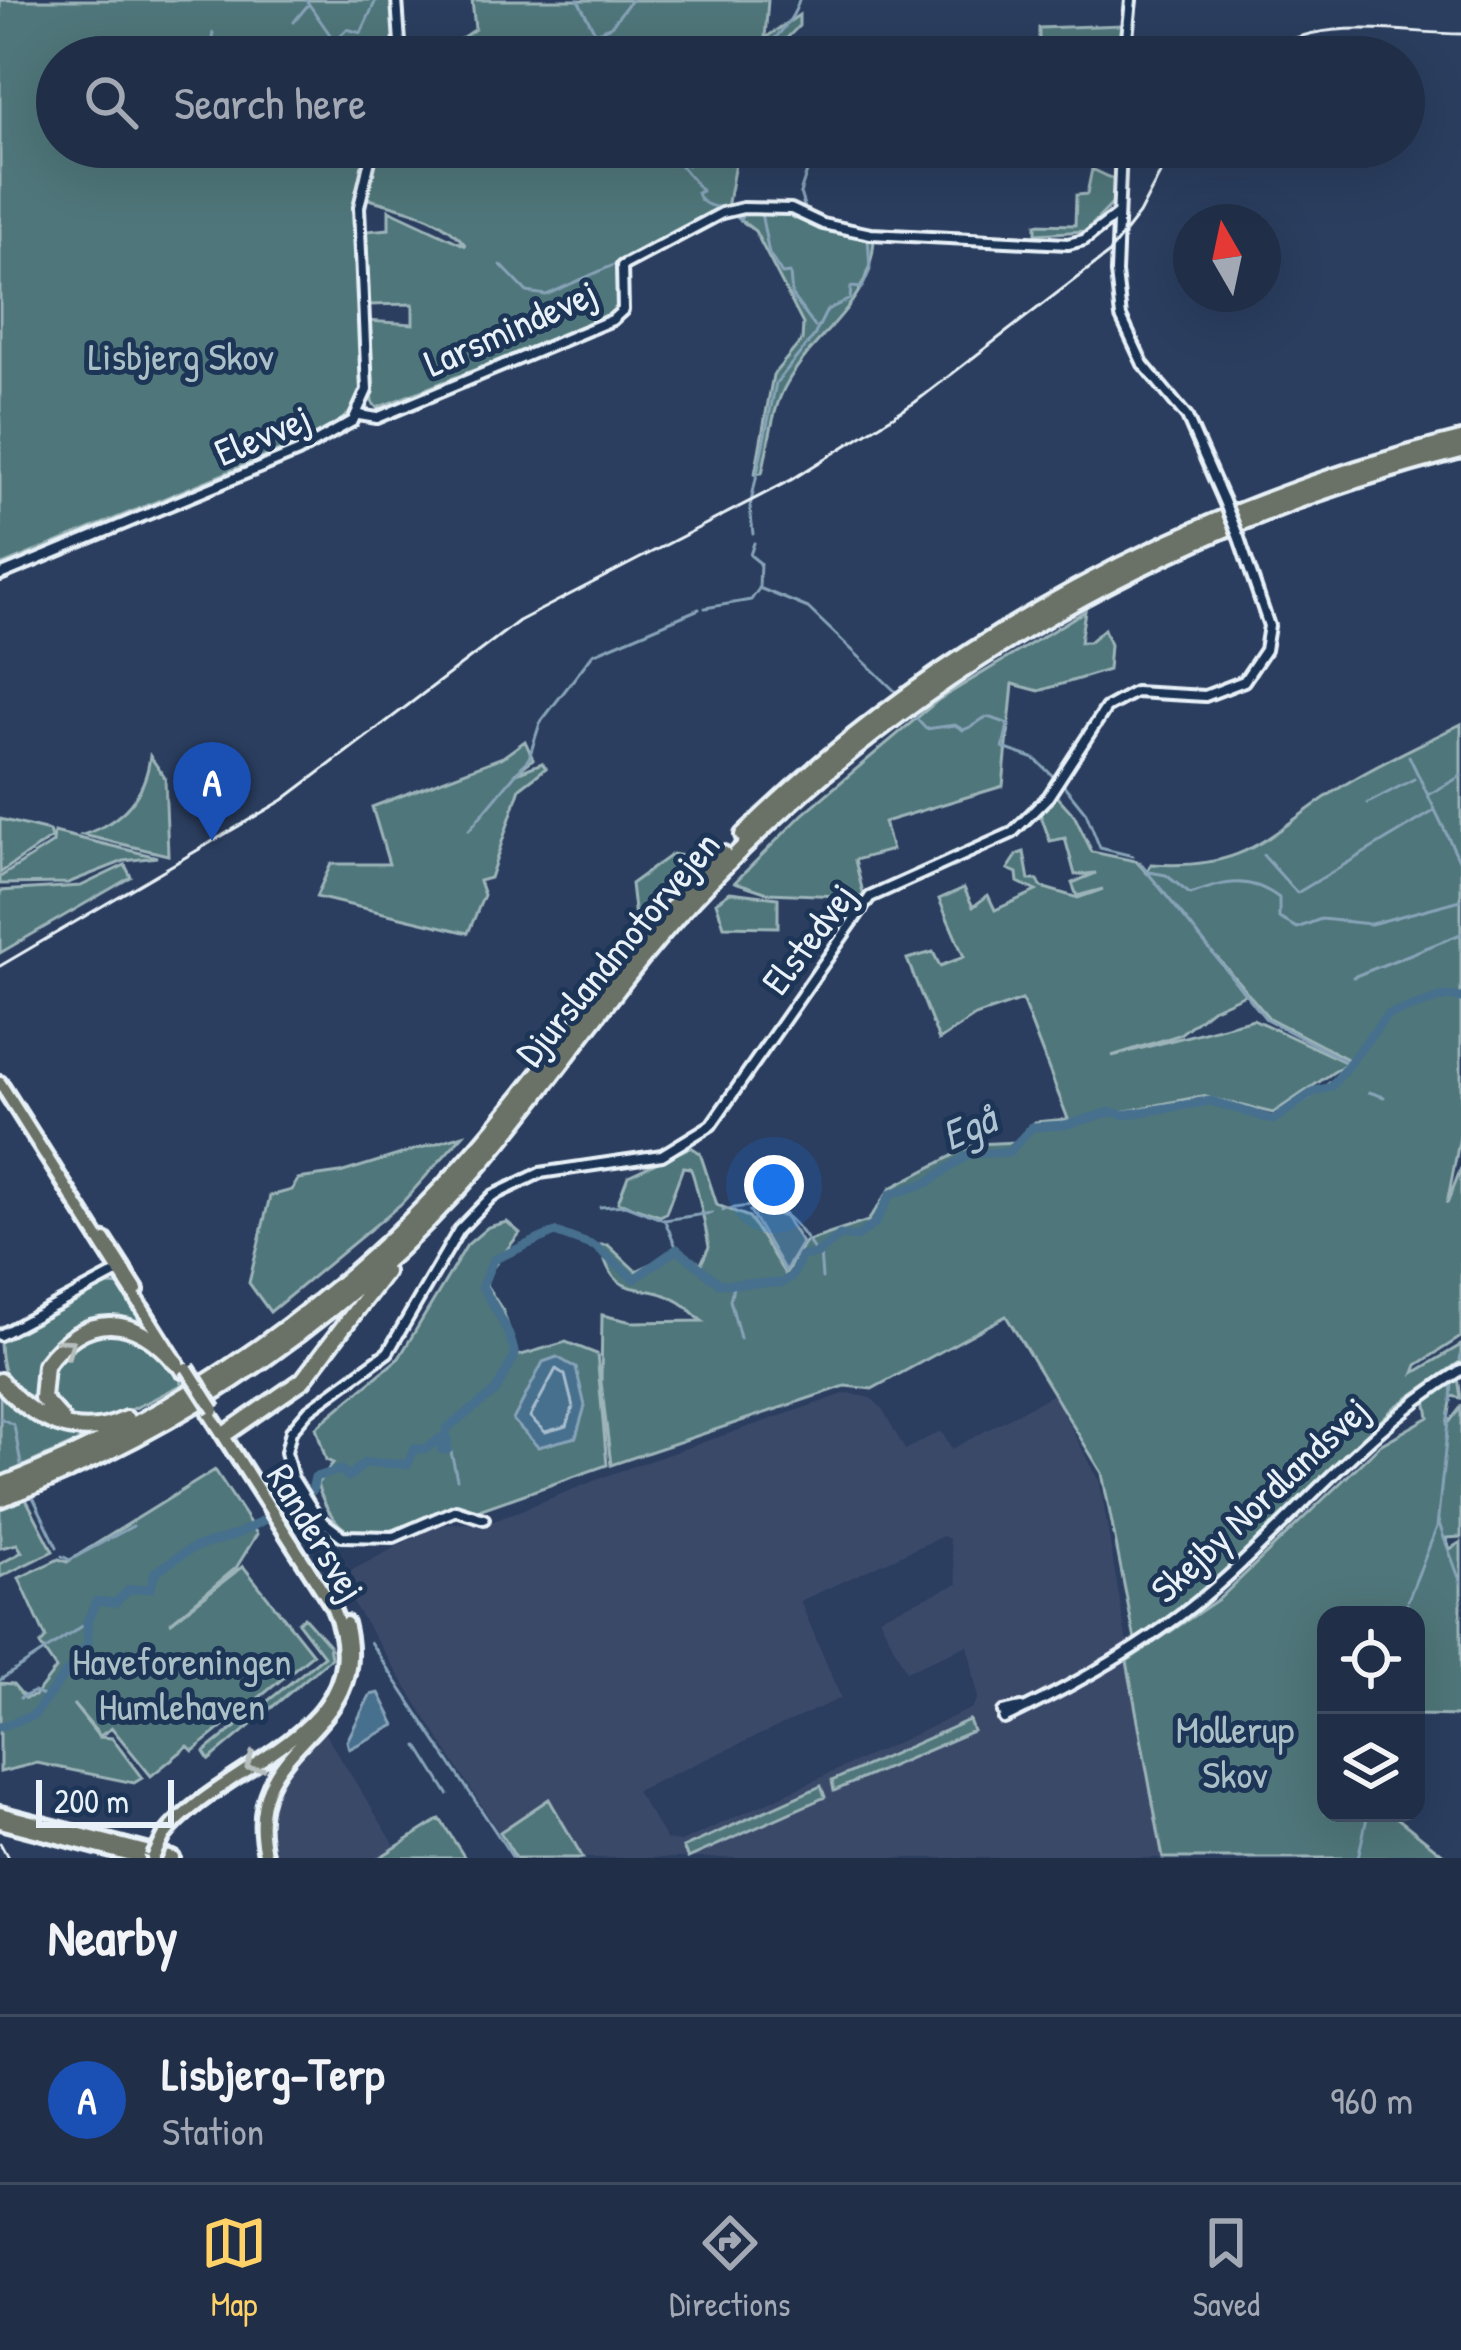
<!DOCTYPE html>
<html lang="en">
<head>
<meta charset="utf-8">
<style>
  body { margin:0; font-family:"Patrick Hand",sans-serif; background:#28364e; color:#f1f3f6 }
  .controls { position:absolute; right:36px; bottom:36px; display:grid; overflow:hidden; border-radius:24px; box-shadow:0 12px 48px #0002 }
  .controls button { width:108px; height:108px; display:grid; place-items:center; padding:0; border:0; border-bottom:3px solid #3d4a60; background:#202e47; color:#f1f3f6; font:60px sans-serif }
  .compass { position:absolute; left:1173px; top:204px; width:108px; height:108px; border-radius:50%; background:#202e47; box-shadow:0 12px 48px #0002; rotate:351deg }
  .scale { position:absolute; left:36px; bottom:30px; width:138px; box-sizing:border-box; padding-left:12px; border:6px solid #e8f1f8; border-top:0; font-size:33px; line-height:42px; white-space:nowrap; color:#e8f1f8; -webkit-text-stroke:9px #1d3557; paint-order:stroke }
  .you { position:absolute; left:774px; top:1185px; width:42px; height:42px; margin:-30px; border:9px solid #fff; border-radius:50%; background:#1a73e8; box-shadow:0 0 0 18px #1a73e833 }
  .badge { display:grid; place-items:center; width:78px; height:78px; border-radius:50%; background:#ffd166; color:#fff; font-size:39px; font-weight:700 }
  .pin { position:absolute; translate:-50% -99px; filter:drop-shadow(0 3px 6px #0008) }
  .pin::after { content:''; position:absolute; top:63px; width:42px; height:36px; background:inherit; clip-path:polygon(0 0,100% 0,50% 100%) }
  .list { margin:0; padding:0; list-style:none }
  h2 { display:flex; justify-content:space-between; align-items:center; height:156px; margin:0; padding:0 48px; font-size:51px }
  h2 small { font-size:39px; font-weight:400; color:#a2a8b4 }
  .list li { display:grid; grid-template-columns:78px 1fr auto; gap:36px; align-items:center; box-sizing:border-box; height:168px; padding:0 48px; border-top:3px solid #3d4a60 }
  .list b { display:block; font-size:45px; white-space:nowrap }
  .list p { margin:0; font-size:39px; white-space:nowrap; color:#a2a8b4 }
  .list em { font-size:39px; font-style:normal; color:#a2a8b4 }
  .icon { flex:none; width:66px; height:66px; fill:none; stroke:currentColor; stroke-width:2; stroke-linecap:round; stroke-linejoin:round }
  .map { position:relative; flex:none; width:1461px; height:1858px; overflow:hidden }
  .search { position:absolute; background:#202e47; box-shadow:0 12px 48px #0002; left:36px; right:36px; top:36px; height:132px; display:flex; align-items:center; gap:30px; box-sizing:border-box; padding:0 42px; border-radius:66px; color:#a2a8b4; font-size:45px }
  .sheet { height:324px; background:#202e47 }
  nav { display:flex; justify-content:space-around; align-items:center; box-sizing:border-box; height:168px; border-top:3px solid #3d4a60; background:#202e47; font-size:33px; color:#a2a8b4 }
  nav a { display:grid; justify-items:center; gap:6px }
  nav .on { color:#ffd166 }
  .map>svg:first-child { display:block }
  .built { fill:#3b4869; fill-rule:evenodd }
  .green { fill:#4f767a; stroke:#9cb4b9; stroke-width:3; fill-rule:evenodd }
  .water { fill:#466f8e; stroke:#87a3b8; stroke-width:3 }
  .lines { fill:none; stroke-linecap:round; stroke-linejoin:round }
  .shore { stroke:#a7bdce; stroke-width:3 }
  .stream { stroke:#87a3b8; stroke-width:3 }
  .river { stroke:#466f8e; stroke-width:9 }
  .minor-casing { stroke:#e8f1f8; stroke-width:16 }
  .major-casing { stroke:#e8f1f8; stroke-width:20 }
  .highway-casing { stroke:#e8f1f8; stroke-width:22 }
  .minor { stroke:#1d3557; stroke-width:8 }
  .major { stroke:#6a7166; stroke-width:10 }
  .highway { stroke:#6a7166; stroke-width:14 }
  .tram { stroke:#e8f1f8; stroke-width:3 }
  .minor-bridge-casing { stroke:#e8f1f8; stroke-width:16; stroke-linecap:butt }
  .major-bridge-casing { stroke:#e8f1f8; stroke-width:20; stroke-linecap:butt }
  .minor-bridge { stroke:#1d3557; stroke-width:8 }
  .major-bridge { stroke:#6a7166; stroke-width:10 }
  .oneway { stroke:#b6bebe }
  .labels { text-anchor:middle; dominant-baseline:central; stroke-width:10; stroke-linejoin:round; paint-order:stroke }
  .street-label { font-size:39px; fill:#e8f1f8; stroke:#1d3557 }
  .park-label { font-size:39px; fill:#abc0c6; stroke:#1d3557 }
  .water-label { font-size:42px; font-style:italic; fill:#afc4d3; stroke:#1d3557 }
</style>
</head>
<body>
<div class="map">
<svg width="1461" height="1858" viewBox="0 0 1461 1858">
  <rect width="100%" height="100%" fill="#2b3e5f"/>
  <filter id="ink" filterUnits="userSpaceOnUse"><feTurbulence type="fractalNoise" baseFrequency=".00833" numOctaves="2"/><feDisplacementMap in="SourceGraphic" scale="24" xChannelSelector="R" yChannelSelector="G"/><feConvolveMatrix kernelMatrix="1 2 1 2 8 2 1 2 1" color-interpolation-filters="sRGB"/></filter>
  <g filter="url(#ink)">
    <path class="built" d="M847,1393L871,1398L882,1408L905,1450L941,1431L952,1449L1053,1394L1100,1483L1163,1858H515L337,1578L438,1525L494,1521L614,1473ZM943,1536L949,1539L958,1584L879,1617L906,1671L968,1645L978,1698L972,1708L681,1842L667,1840L636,1791L841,1698L800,1601Z
      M324,1732L396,1847L379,1858H273L268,1828L277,1790L291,1765Z"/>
    <path class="green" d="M0,0H394L398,57H57V147H372L358,194L365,382L354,409L330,430L0,566Z
      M472,0H768L765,38L799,15V26L777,48V57H403L451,45L475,29Z
      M1123,25L1122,57H1039V28Z
      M375,147H738L727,208L617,269L621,305L615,315L377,408L372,402L367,321L413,324V304L368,305L366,231L389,229V210L466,246C442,213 395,208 363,197Z
      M1092,169L1115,180L1112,204L1086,231L1036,234V224L1075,225L1076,195L1087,194Z
      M790,211L874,236C873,305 818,328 787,383C772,408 769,445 762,473L755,474L773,375L802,340L803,324L755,231L730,212Z
      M1085,611L1080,642H1089L1104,629L1110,645L1108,670L1039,691L1013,684L1003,786L884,822L892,850L855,860L864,897L768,893L735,882L803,814L938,700Z
      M1461,724V1131L1447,1204L1461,1168V1337L1417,1365L1414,1373L1461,1345V1361L1395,1407L1203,1593L1135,1640L1102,1473L1006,1316L872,1389L845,1386L611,1465L601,1382L602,1315L632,1322L702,1321C695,1316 687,1306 680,1302C643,1278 613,1306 601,1245H608L636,1271L681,1250L701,1264L709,1247C707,1235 695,1175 690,1168L683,1167L666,1213L660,1216L618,1202L628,1176L691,1147L700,1153L717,1205L749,1217L785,1274L805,1242L868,1221L891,1188L975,1144L1017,1142L1035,1122L1068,1119L1022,1000L975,1016L939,1040L907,959L933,952L940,966L964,957L939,899L964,888L973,907L988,895L995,910L1036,891L1018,882L1017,873L1008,869L1018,854L1024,852L1029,880H1038L1041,887L1078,898L1103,889L1077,896L1072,883L1096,873L1075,875L1065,838L1050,841L1040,813L1056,795L1074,815L1092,852L1136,861L1147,873L1151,864C1251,871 1268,833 1344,785C1381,762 1422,744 1461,724ZM1216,956L1269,1018L1351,1061C1330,1086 1303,1105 1273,1120L1211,1101L1116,1113L1202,1096L1273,1113L1347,1063L1253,1019L1112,1056L1179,1035L1212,1009L1245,994Z
      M525,741L533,759L514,774L542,763L546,768L520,788L490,878L479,881L484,895L468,933L316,897L331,864H389L372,807L503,757Z
      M150,756L165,778L168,855L83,835C121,822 145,797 150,756Z
      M0,819L49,831L51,838L0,873Z
      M54,832L157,857L124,861L68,883L0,884V877L53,843Z
      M672,854L694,858L635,918L631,884Z
      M125,865L131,877L0,953V891L81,886Z
      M730,892L778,898V927L724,926L716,902Z
      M463,1135L401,1204L270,1312L249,1283L270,1196L292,1190L298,1179L340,1173Z
      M507,1222L520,1233L490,1271L486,1285L503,1311L518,1356L566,1342L597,1354L607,1465L479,1510C416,1496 351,1590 317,1484L333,1463L326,1460L316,1427L399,1358L467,1245L488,1227Z
      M109,1285L120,1286L160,1337L123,1321L94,1326L39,1370L56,1420C16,1395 0,1388 0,1338Z
      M113,1328L159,1350L183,1384C138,1406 48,1464 47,1370L85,1339Z
      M1458,1377L1461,1398L1452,1396L1447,1425L1461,1407V1537L1446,1538L1450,1549L1461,1542V1716L1416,1715V1615H1326V1813H1391L1445,1856L1461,1858H1163L1127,1661L1220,1598L1380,1445L1429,1417L1426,1399Z
      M0,1391C23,1419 52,1434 88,1437L0,1476Z
      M215,1470L257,1534L236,1568L170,1623L243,1566L313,1654L193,1751L188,1746L151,1776L112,1728L100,1736L73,1704L99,1737L112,1738L142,1778L134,1783L37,1763L0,1772V1683L13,1684L25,1698L35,1696L56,1669L40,1645L46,1638L19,1578L59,1559L67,1562Z
      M26,1499L53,1551L0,1577V1564L22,1552L17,1544L0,1548V1509Z
      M304,1617L329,1645L331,1658L209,1760L204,1752L324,1656L298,1622Z
      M969,1720L973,1731L834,1791L832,1781Z
      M821,1786L825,1797L688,1858L683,1848Z
      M549,1799L583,1858H516L500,1832Z
      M440,1819L465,1858H379Z"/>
    <path class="water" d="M757,1208L785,1217L802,1243L785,1271L750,1211Z
      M557,1357L576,1368L585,1406L576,1437L538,1447L513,1420L543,1362Z
      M379,1693L395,1725L349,1749L347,1741L370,1695Z"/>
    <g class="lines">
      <path class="shore" d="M556,1369L565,1375L573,1407L567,1426L545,1432L530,1417Z"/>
      <path class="stream" d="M578,0L595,32
        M294,22L307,6
        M340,36L347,29L361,33L376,0
        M209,57L213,33
        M302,57L324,48L331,36L306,0
        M618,57L615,49L611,55L599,52L595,33L611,26L631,0
        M759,57C774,37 792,25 799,0
        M663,147L669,165L676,160L702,191L697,193C700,205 717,209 725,206
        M799,147L810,162L800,193L806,212
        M703,152L707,147
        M159,160L165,152
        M688,165L700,154
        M734,213L740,220L743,212L761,213L769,254L782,274L790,273L792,296L815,327
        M817,226L867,237
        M621,261L703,219
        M501,265L527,292L546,295L618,263
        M753,534L750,507L776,383L814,336L827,310L850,299L851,287L862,288L870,270L868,237
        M754,543L750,555L760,563L759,588L808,608L897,693
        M705,608L751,600L758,590
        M913,715L926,729L955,725L963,730C991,720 974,711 1008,724L1003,748L1035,759L1055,778
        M1409,756L1461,864
        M1062,783L1086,813L1100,848L1133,856
        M1430,794L1461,776
        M1368,803L1414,779
        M469,830L529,758L540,723L593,654L699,609
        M1263,855L1297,893L1434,811
        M1140,863L1266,1019L1349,1063
        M1149,872L1166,875L1190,894C1224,883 1247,874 1279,898V918L1297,928L1321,919L1371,924L1461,900
        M1353,977L1461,934
        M1369,1092L1384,1097
        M600,1207L625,1205L664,1220L712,1213
        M723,1210C775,1200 785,1207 814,1250
        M665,1221L677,1249
        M820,1252L822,1278
        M734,1284L730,1300L740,1338
        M1460,1359L1461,1356
        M1451,1402L1452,1381
        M0,1418L14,1425L22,1470
        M450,1447L457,1479
        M32,1495L57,1547
        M1438,1520L1445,1541
        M1446,1543L1461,1583
        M62,1556L70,1560L133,1526
        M1408,1600L1437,1527L1449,1412
        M1405,1615L1407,1604
        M370,1642L513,1858
        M0,1680L87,1623
        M20,1698L34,1692L46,1697
        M418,1746L448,1794
        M1358,1858L1368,1813"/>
      <path class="river" d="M596,1247L634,1279L677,1249L720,1284L782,1283L793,1275L801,1256L817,1254L840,1235L857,1237L875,1223L891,1194L927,1183L969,1154L1009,1152L1032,1127L1065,1125L1111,1112L1123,1115L1211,1101L1273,1120L1315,1091L1331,1087L1387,1015L1447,996L1461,998
        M287,1506L312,1491L315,1477L341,1470L349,1477L365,1463L408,1464L414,1449H426L440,1438L442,1450L448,1449L446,1429L495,1392L515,1356C510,1329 496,1311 482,1286L493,1260L555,1232L591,1245
        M0,1727L34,1715L88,1644L87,1622L96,1601L115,1603L129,1590L151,1588L155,1572C168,1565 187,1548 202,1545C227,1538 239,1535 267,1518"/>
      <g class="minor-casing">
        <path id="minor" d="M397,0L401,57
          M1125,57L1131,0
          M1121,147L1116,273L1121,317L1143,364L1187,417L1223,499
          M359,415L377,418L612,320L623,310L622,266L722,213L743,208L791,209L823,224L871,234L1068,244L1084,240L1118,214
          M0,575L298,452L353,421L367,390L359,207L373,147
          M0,1335L120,1271
          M484,1519L456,1510L394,1537L342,1536L317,1517L292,1477L286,1452L291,1431L309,1410L388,1352L459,1230L492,1196L540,1173L662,1155L711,1125L870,897L1012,833L1048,797L1106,708L1135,692L1205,696L1244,681L1265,650L1269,626L1239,538
          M1003,1712L1021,1708
          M1004,1719C1085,1680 1162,1636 1228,1576C1306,1505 1370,1427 1461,1370"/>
      </g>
      <g class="major-casing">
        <path id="major" d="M0,1083L182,1371
          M105,1240L137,1290
          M0,1813L173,1858
          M0,1822L139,1858
          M164,1836C222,1760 386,1732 332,1606L209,1413
          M266,1858C235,1737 376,1738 346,1623"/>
      </g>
      <g class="highway-casing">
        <path id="highway" d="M743,835C940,641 1193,505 1461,440
          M0,1381C33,1420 78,1443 126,1419
          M62,1420L42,1398L45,1365C86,1310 135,1314 176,1363
          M228,1432L303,1380L385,1272
          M0,1486C185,1415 349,1298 478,1148C562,1051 631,945 723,854
          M0,1499C186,1429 355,1310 485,1159C563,1067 627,966 711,880C915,668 1177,522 1461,450"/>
      </g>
      <use href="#minor" class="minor"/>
      <use href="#major" class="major"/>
      <use href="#highway" class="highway"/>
      <path class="tram" d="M1260,57C1313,14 1397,33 1461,34
        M0,966L283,800L519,621L791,480L914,403L1108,254L1139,214L1174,147
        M0,1843L8,1858"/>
      <g class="minor-bridge-casing">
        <path id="minor-bridge" d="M1223,499L1239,538"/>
      </g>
      <g class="major-bridge-casing">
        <path id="major-bridge" d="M187,1368L214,1410
          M153,1858L164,1836"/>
      </g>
      <use href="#minor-bridge" class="minor-bridge"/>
      <use href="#major-bridge" class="major-bridge"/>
    </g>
    <defs><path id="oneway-chevron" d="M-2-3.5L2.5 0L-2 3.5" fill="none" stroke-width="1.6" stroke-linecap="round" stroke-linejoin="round" transform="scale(3)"/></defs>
    <g class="oneway">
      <use href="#oneway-chevron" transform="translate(67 1346) rotate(-35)"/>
      <use href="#oneway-chevron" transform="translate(253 1764) rotate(146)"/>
    </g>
  </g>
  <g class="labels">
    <g class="street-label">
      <text transform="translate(510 327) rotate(-24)">Larsmindevej</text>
      <text transform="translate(262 434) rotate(-23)">Elevvej</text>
      <text transform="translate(808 938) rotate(-53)">Elstedvej</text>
      <text transform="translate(617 948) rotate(-50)">Djurslandmotorvejen</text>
      <text transform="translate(1259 1499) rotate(-43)">Skejby Nordlandsvej</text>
      <text transform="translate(317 1532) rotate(59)">Randersvej</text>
    </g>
    <g class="park-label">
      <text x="181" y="355">Lisbjerg Skov</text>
      <text x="182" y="1660">Haveforeningen<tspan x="182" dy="45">Humlehaven</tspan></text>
      <text x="1235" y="1728">Mollerup<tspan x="1235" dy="45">Skov</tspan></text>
    </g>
    <g class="water-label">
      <text transform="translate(968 1126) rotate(-24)">Egå</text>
    </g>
  </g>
</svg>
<div class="controls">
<button><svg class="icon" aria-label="locate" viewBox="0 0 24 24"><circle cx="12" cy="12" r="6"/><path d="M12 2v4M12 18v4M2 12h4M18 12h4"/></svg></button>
<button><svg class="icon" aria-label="layers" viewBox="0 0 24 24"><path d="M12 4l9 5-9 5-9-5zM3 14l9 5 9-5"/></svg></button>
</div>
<svg class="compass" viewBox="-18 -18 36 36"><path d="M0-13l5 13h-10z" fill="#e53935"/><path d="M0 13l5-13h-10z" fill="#a2a8b4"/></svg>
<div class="scale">200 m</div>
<div class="you"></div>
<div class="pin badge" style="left:212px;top:841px;background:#1a4fb4">A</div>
<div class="search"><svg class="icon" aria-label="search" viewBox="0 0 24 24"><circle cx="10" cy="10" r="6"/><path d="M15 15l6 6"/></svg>Search here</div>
</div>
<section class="sheet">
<h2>Nearby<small></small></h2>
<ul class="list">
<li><span class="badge" style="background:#1a4fb4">A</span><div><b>Lisbjerg-Terp</b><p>Station</p></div><em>960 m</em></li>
</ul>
</section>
<nav>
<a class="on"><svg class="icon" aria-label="map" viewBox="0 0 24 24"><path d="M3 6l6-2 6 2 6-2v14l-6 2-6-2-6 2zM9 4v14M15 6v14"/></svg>Map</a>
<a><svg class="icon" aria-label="directions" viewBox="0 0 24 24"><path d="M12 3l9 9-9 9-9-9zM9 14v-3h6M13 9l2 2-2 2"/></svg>Directions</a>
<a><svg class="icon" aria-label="saved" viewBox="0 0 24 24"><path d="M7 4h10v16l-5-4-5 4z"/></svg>Saved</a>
</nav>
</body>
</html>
